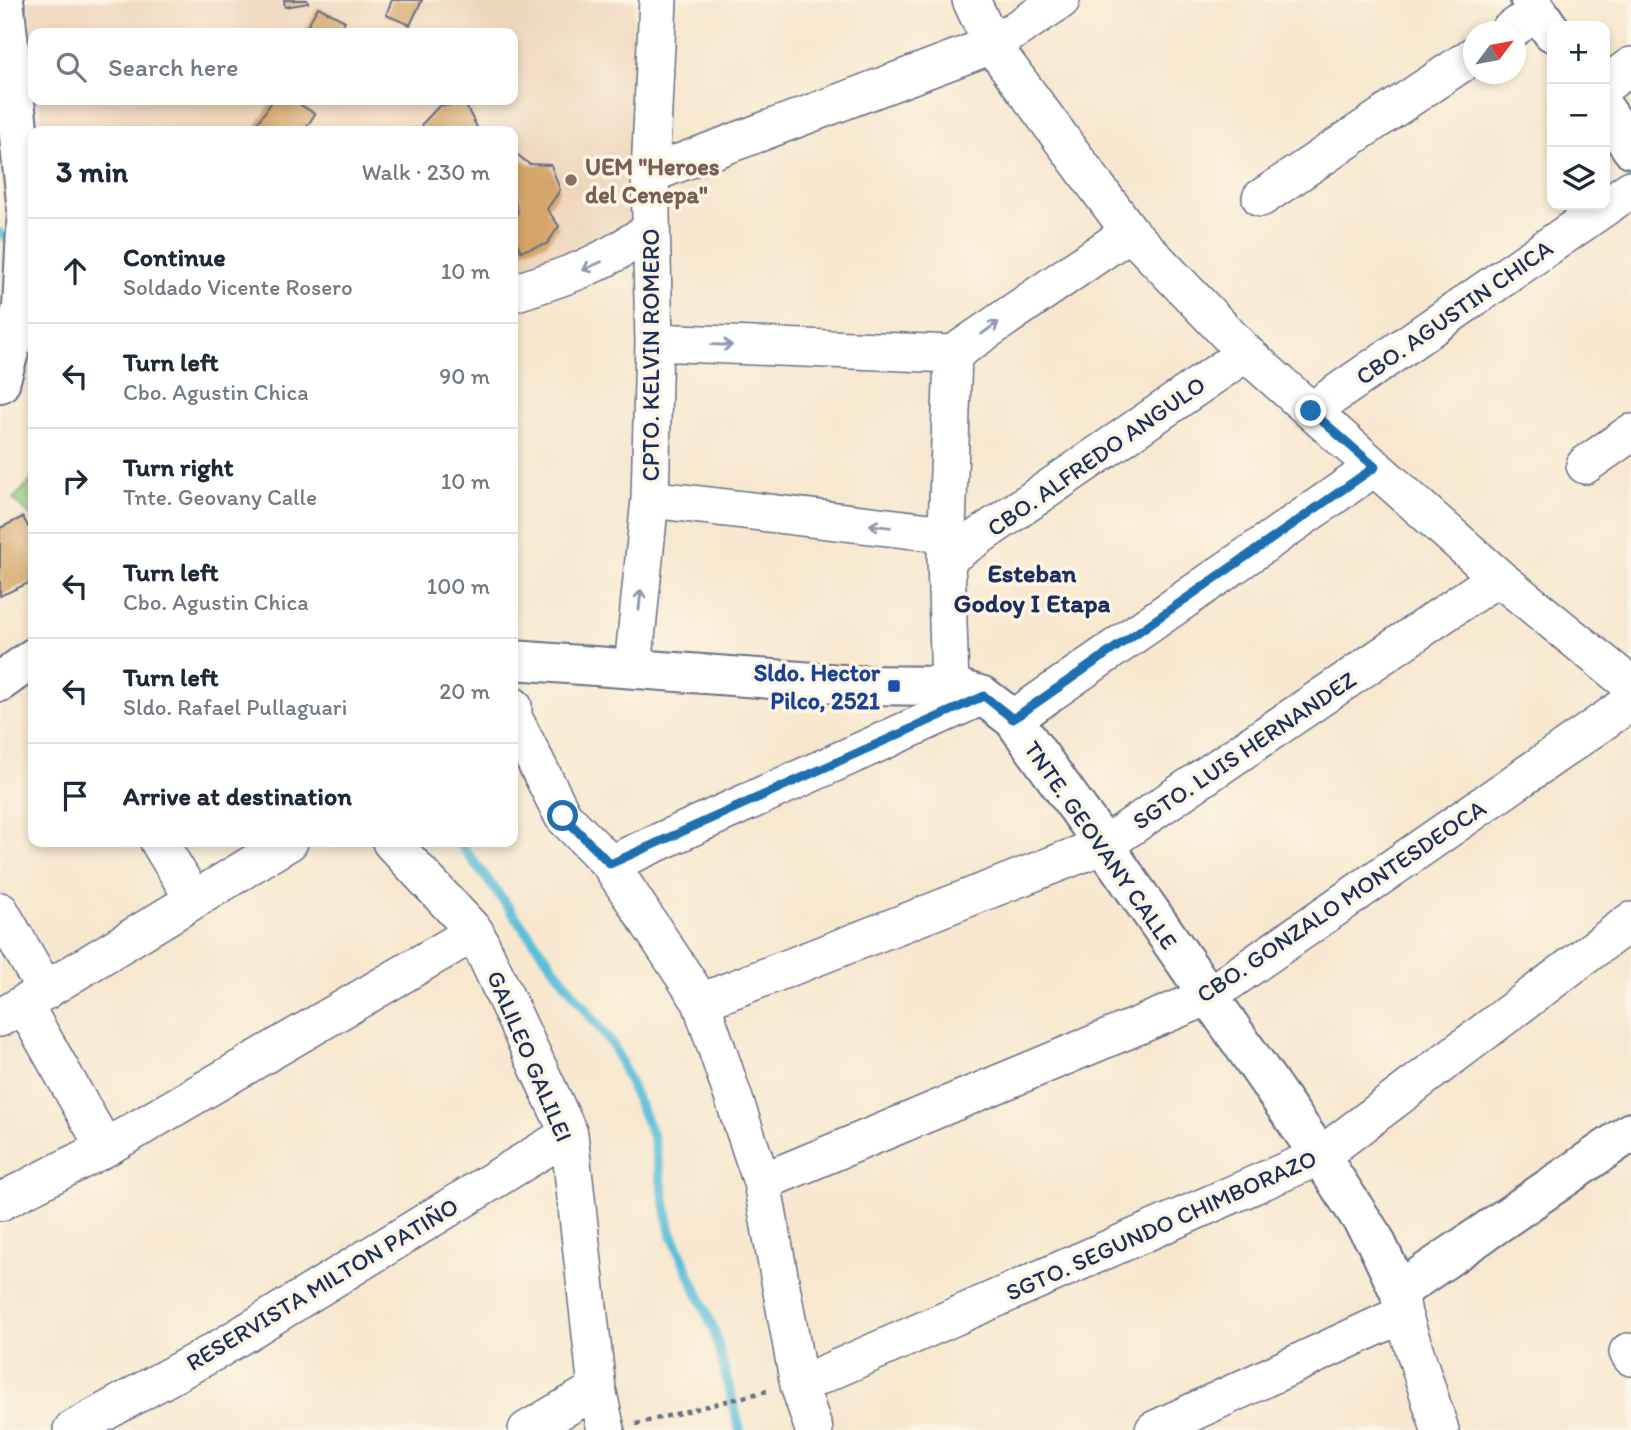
<!DOCTYPE html>
<html lang="en">
<head>
<meta charset="utf-8">
<style>
  body { margin:0; font-family:Itim,sans-serif; background:#f6f6f7; color:#1f2937 }
  .controls { position:absolute; right:21px; top:21px; display:grid; overflow:hidden; border-radius:14px; box-shadow:0 4px 10px #0003 }
  .controls button { width:63px; height:63px; display:grid; place-items:center; padding:0; border:0; border-bottom:2px solid #e0e1e3; background:#fff; color:#1f2937; font:35px sans-serif }
  .compass { position:absolute; left:1463px; top:21px; width:63px; height:63px; border-radius:50%; background:#fff; box-shadow:0 4px 10px #0003; rotate:58deg }
  .stop { position:absolute; width:21px; height:21px; margin:-16px; border:5px solid #1f6fb2; border-radius:50%; background:#fff }
  .stop.end { background:#1f6fb2; border-color:#fff; box-shadow:0 2px 7px #0008 }
  .list { margin:0; padding:0; list-style:none }
  h2 { display:flex; justify-content:space-between; align-items:center; height:91px; margin:0; padding:0 28px; font-size:30px }
  h2 small { font-size:23px; font-weight:400; color:#747a83 }
  .list li { display:grid; grid-template-columns:46px 1fr auto; gap:21px; align-items:center; box-sizing:border-box; height:105px; padding:0 28px; border-top:2px solid #e0e1e3 }
  .list b { display:block; font-size:26px; white-space:nowrap }
  .list p { margin:0; font-size:23px; white-space:nowrap; color:#747a83 }
  .list em { font-size:23px; font-style:normal; color:#747a83 }
  .icon { flex:none; width:38px; height:38px; fill:none; stroke:currentColor; stroke-width:2; stroke-linecap:round; stroke-linejoin:round }
  .map { position:relative; flex:none; width:1631px; height:1430px; overflow:hidden }
  .search { position:absolute; background:#fff; box-shadow:0 4px 10px #0003; left:28px; top:28px; width:490px; height:77px; display:flex; align-items:center; gap:18px; box-sizing:border-box; padding:0 24px; border-radius:14px; color:#747a83; font-size:26px }
  .panel { position:absolute; background:#fff; box-shadow:0 4px 10px #0003; left:28px; top:126px; width:490px; height:721px; border-radius:14px }
  .map>svg:first-child { display:block }
  .built { fill:#eed6bb }
  .green { fill:#8dc87c; stroke:#547c6d; stroke-width:2 }
  .lines { fill:none; stroke-linecap:round; stroke-linejoin:round }
  .stream { stroke:#5abed9; stroke-width:10 }
  .building { fill:#d4a468 }
  .minor-casing { stroke:#686f85; stroke-width:40 }
  .tertiary-casing { stroke:#686f85; stroke-width:42 }
  .path { stroke:#686f85; stroke-width:4.5; stroke-dasharray:5 5; stroke-linecap:butt }
  .minor { stroke:#fff; stroke-width:37 }
  .tertiary { stroke:#fff; stroke-width:38 }
  .oneway { stroke:#8d97ae }
  .route { stroke:#1f6fb2; stroke-width:9 }
  .education-dot { fill:#8d6e63; stroke:#fcf5e5; stroke-width:2.5 }
  .transit-dot { fill:#1a4fb4; stroke:#fcf5e5; stroke-width:2.5 }
  .labels { text-anchor:middle; dominant-baseline:central; stroke-width:7; stroke-linejoin:round; paint-order:stroke }
  .education-label { font-size:24px; font-weight:bold; fill:#785e54; stroke:#fcf5e5; text-anchor:start }
  .street-label { font-size:24px; fill:#1b2f5e; stroke:#fcf5e5 }
  .transit-label { font-size:24px; font-weight:bold; fill:#164399; stroke:#fcf5e5; text-anchor:end }
  .neighbourhood-label { font-size:26px; font-weight:bold; fill:#1b2f5e; stroke:#fcf5e5 }
</style>
</head>
<body>
<div class="map">
<svg width="1631" height="1430" viewBox="0 0 1631 1430">
  <rect width="100%" height="100%" fill="#fcf5e5"/>
  <filter id="ink" filterUnits="userSpaceOnUse"><feTurbulence type="fractalNoise" baseFrequency=".0143" numOctaves="2"/><feDisplacementMap in="SourceGraphic" scale="14" xChannelSelector="R" yChannelSelector="G"/><feConvolveMatrix kernelMatrix="1 2 1 2 8 2 1 2 1" color-interpolation-filters="sRGB"/></filter>
  <filter id="wash" filterUnits="userSpaceOnUse"><feTurbulence type="fractalNoise" baseFrequency=".00686" numOctaves="4" result="noise"/><feDisplacementMap in="SourceGraphic" scale="28" xChannelSelector="R" yChannelSelector="G"/><feGaussianBlur stdDeviation="1.57" result="paint"/><feColorMatrix in="noise" values="0 0 0 0 0 0 0 0 0 0 0 0 0 0 0 0 0 1.4 0 .05"/><feComposite in="paint" operator="in"/></filter>
  <g filter="url(#wash)">
    <rect width="100%" height="100%" fill="#f7e7ce"/>
    <path class="built" d="M28,0H633L629,228L513,282V131H43L40,100H513V33H33V44Z"/>
    <path class="green" d="M33,479V518L13,499Z"/>
    <g class="lines">
      <path class="stream" d="M0,233L17,244
        M459,842L614,1047L653,1136L670,1230L714,1330L740,1430"/>
    </g>
    <g id="blocks">
      <path class="building" d="M284,0H307L308,3L285,7Z
        M392,0H422L410,25L386,15Z
        M318,7L345,21L338,33H303Z
        M273,100H293L315,114L304,131H252Z
        M440,105L466,106L479,131H425L422,124Z
        M513,151L529,164L551,165L560,190L547,209L559,226L547,244L521,251L513,235V223L518,212L513,198Z
        M23,517L33,536V581L0,596V528Z"/>
    </g>
  </g>
  <g filter="url(#ink)">
    <use href="#blocks" fill-opacity="0" stroke="#686f85" stroke-width="2"/>
    <g class="lines">
      <g class="minor-casing">
        <path id="minor" d="M971,0L992,45L1130,232L1246,353L1498,577L1631,685
          M1508,32L1538,11
          M1605,85L1631,66
          M650,174L992,45L1061,0
          M1261,198L1474,55
          M513,293C568,276 602,265 650,230
          M654,342L953,354L1130,232
          M1311,411L1631,189
          M1585,465L1631,433
          M650,499L947,534
          M946,559L1246,353
          M633,668L650,499L654,342L650,174L658,0
          M950,686L946,559L953,354
          M513,706V717L563,816L610,864L701,1002L762,1182L799,1385L814,1430
          M1013,719L1375,467
          M159,842L194,900
          M391,842L475,932L569,1134L597,1389L606,1430
          M610,864L983,696
          M0,911L46,991
          M701,1002L1104,845L1498,577
          M24,1005L105,1148
          M0,1018L289,842
          M762,1182L1207,997L1631,702
          M0,1202L105,1148L475,932
          M1403,1314L1440,1430
          M1628,1352L1631,1357
          M799,1385L1320,1156L1631,921
          M72,1430L219,1349L569,1134
          M527,1430L597,1389
          M1154,1430L1403,1314L1399,1291"/>
      </g>
      <g class="tertiary-casing">
        <path id="tertiary" d="M1530,0L1552,32
          M1605,110L1631,148
          M0,383L22,308L27,210L4,0
          M513,660L855,685L950,686L983,696L1013,719L1104,845L1320,1156L1375,1240L1399,1291L1631,1132
          M0,682L33,658"/>
      </g>
      <path class="path" d="M636,1424L767,1391"/>
      <use href="#minor" class="minor"/>
      <use href="#tertiary" class="tertiary"/>
    </g>
    <defs><path id="oneway-shaft" d="M-6 0H5M1.5-3L5.5 0L1.5 3" fill="none" stroke-width="1.6" stroke-linecap="round" stroke-linejoin="round" transform="scale(1.75)"/></defs>
    <g class="oneway">
      <use href="#oneway-shaft" transform="translate(592 266) rotate(156)"/>
      <use href="#oneway-shaft" transform="translate(990 328) rotate(-35)"/>
      <use href="#oneway-shaft" transform="translate(722 345) rotate(2)"/>
      <use href="#oneway-shaft" transform="translate(880 526) rotate(-173)"/>
      <use href="#oneway-shaft" transform="translate(640 600) rotate(-84)"/>
    </g>
  </g>
  <g class="lines" filter="url(#ink)">
    <path class="route" d="M563,816L610,864L984,696L1013,719L1375,467L1311,411"/>
  </g>
  <circle class="education-dot" cx="571" cy="180" r="7"/>
  <rect class="transit-dot" x="887" y="679" width="14" height="14" rx="3.5"/>
  <g class="labels">
    <g class="education-label">
      <text x="585" y="166">UEM "Heroes<tspan x="585" dy="28">del Cenepa"</tspan></text>
    </g>
    <g class="street-label">
      <text transform="translate(1454 312) rotate(-35)">CBO. AGUSTIN CHICA</text>
      <text transform="translate(650 355) rotate(-90)">CPTO. KELVIN ROMERO</text>
      <text transform="translate(1096 456) rotate(-35)">CBO. ALFREDO ANGULO</text>
      <text transform="translate(1244 750) rotate(-34)">SGTO. LUIS HERNANDEZ</text>
      <text transform="translate(1101 845) rotate(55)">TNTE. GEOVANY CALLE</text>
      <text transform="translate(1341 901) rotate(-34)">CBO. GONZALO MONTESDEOCA</text>
      <text transform="translate(530 1056) rotate(67)">GALILEO GALILEI</text>
      <text transform="translate(1161 1225) rotate(-24)">SGTO. SEGUNDO CHIMBORAZO</text>
      <text transform="translate(322 1284) rotate(-31)">RESERVISTA MILTON PATIÑO</text>
    </g>
    <g class="transit-label">
      <text x="880" y="672">Sldo. Hector<tspan x="880" dy="28">Pilco, 2521</tspan></text>
    </g>
    <g class="neighbourhood-label">
      <text x="1032" y="573">Esteban<tspan x="1032" dy="30">Godoy I Etapa</tspan></text>
    </g>
  </g>
</svg>
<div class="controls">
<button>+</button>
<button>−</button>
<button><svg class="icon" aria-label="layers" viewBox="0 0 24 24"><path d="M12 4l9 5-9 5-9-5zM3 14l9 5 9-5"/></svg></button>
</div>
<svg class="compass" viewBox="-18 -18 36 36"><path d="M0-13l5 13h-10z" fill="#e53935"/><path d="M0 13l5-13h-10z" fill="#747a83"/></svg>
<div class="stop" style="left:563px;top:816px"></div>
<div class="stop end" style="left:1311px;top:411px"></div>
<div class="search"><svg class="icon" aria-label="search" viewBox="0 0 24 24"><circle cx="10" cy="10" r="6"/><path d="M15 15l6 6"/></svg>Search here</div>
<section class="panel">
<h2>3 min<small>Walk · 230 m</small></h2>
<ul class="list">
<li><svg class="icon" aria-label="ahead" viewBox="0 0 24 24"><path d="M12 20V5M6 11l6-6 6 6"/></svg><div><b>Continue</b><p>Soldado Vicente Rosero</p></div><em>10 m</em></li>
<li><svg class="icon" aria-label="left" viewBox="0 0 24 24"><path d="M17 20v-9H6M10 6l-5 5 5 5"/></svg><div><b>Turn left</b><p>Cbo. Agustin Chica</p></div><em>90 m</em></li>
<li><svg class="icon" aria-label="right" viewBox="0 0 24 24"><path d="M7 20v-9h11M14 6l5 5-5 5"/></svg><div><b>Turn right</b><p>Tnte. Geovany Calle</p></div><em>10 m</em></li>
<li><svg class="icon" aria-label="left" viewBox="0 0 24 24"><path d="M17 20v-9H6M10 6l-5 5 5 5"/></svg><div><b>Turn left</b><p>Cbo. Agustin Chica</p></div><em>100 m</em></li>
<li><svg class="icon" aria-label="left" viewBox="0 0 24 24"><path d="M17 20v-9H6M10 6l-5 5 5 5"/></svg><div><b>Turn left</b><p>Sldo. Rafael Pullaguari</p></div><em>20 m</em></li>
<li><svg class="icon" aria-label="arrive" viewBox="0 0 24 24"><path d="M6 21V4h12l-3 4 3 4H6"/></svg><div><b>Arrive at destination</b></div></li>
</ul>
</section>
</div>
</body>
</html>
